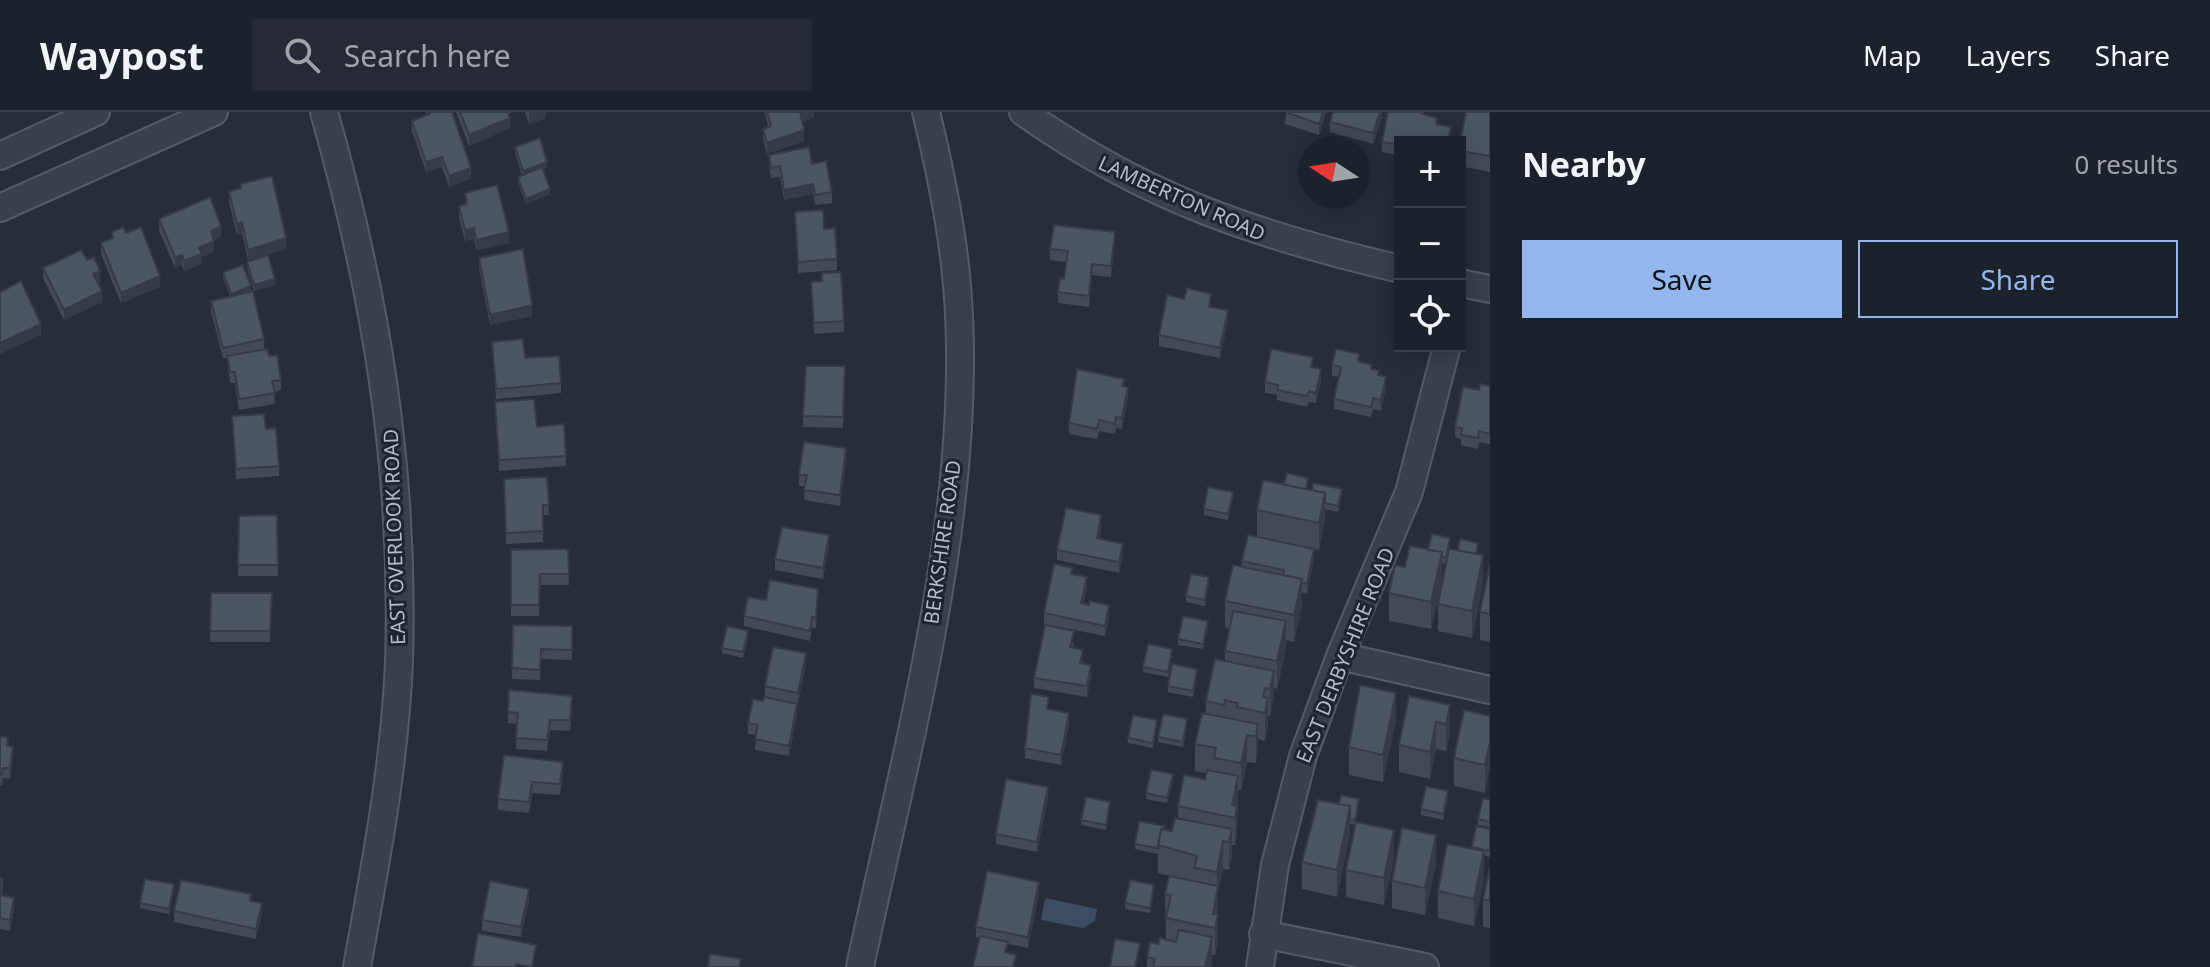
<!DOCTYPE html>
<html lang="en">
<head>
<meta charset="utf-8">
<style>
  body { margin:0; font-family:"Noto Sans",sans-serif; background:#252a34; color:#f1f3f6 }
  .controls { position:absolute; right:24px; top:24px; display:grid; overflow:hidden; border-radius:0px; box-shadow:0 4px 20px #0003 }
  .controls button { width:72px; height:72px; display:grid; place-items:center; padding:0; border:0; border-bottom:2px solid #3a3f48; background:#1c222c; color:#f1f3f6; font:40px sans-serif }
  .compass { position:absolute; left:1298px; top:24px; width:72px; height:72px; border-radius:50%; background:#1c222c; box-shadow:0 4px 20px #0003; rotate:282deg }
  .list { margin:0; padding:0; list-style:none }
  h2 { display:flex; justify-content:space-between; align-items:center; height:104px; margin:0; padding:0 32px; font-size:34px }
  h2 small { font-size:26px; font-weight:400; color:#a0a4a9 }
  .actions { display:flex; gap:16px; padding:24px 32px }
  .actions a { flex:1; padding:18px 0; border:2px solid #93b6ed; border-radius:0px; text-align:center; font-size:28px; color:#93b6ed }
  .actions .main { background:#93b6ed; color:#111 }
  .icon { flex:none; width:44px; height:44px; fill:none; stroke:currentColor; stroke-width:2; stroke-linecap:round; stroke-linejoin:round }
  .map { position:relative; flex:none; width:1490px; height:855px; overflow:hidden }
  header { display:flex; align-items:center; gap:48px; box-sizing:border-box; height:112px; padding:0 40px; background:#1c222c; border-bottom:2px solid #3a3f48 }
  header strong { font-size:38px }
  nav { display:flex; gap:44px; margin-inline-start:auto; font-size:28px }
  .search { width:560px; height:72px; background:#252a34; display:flex; align-items:center; gap:20px; box-sizing:border-box; padding:0 28px; border-radius:0px; color:#a0a4a9; font-size:30px }
  main { display:flex }
  aside { flex:1; background:#1c222c }
  .map>svg:first-child { display:block }
  .water { fill:#3d4c62 }
  .lines { fill:none; stroke-linecap:round; stroke-linejoin:round }
  .minor-casing { stroke:#545b66; stroke-width:30 }
  .minor { stroke:#39404b; stroke-width:26 }
  .wall { fill:#414a55 }
  .shaded-wall { fill:#353c45 }
  .building { fill:#4c5663; stroke:#353c45; stroke-width:2 }
  .labels { text-anchor:middle; dominant-baseline:central; stroke-width:6; stroke-linejoin:round; paint-order:stroke }
  .street-label { font-size:20px; fill:#b5bbc6; stroke:#1e2530 }
</style>
</head>
<body>
<header>
<strong>Waypost</strong>
<div class="search"><svg class="icon" aria-label="search" viewBox="0 0 24 24"><circle cx="10" cy="10" r="6"/><path d="M15 15l6 6"/></svg>Search here</div>
<nav><a>Map</a><a>Layers</a><a>Share</a></nav>
</header>
<main>
<div class="map">
<svg width="1490" height="855" viewBox="0 0 1490 855">
  <rect width="100%" height="100%" fill="#262e3a"/>
  <path class="water" d="M1045,786L1097,797L1095,809L1083,816L1041,808Z"/>
  <g class="lines">
    <g class="minor-casing">
      <path id="minor" d="M324,0C376,183 405,358 399,549C395,652 375,754 357,855
        M1023,0C1145,86 1256,123 1400,157
        M0,44L96,0
        M0,96L214,0
        M1460,171L1490,177
        M1340,544L1490,578
        M1263,822L1425,855
        M860,855C905,640 976,393 957,173C952,115 940,57 926,0
        M1260,855L1275,753L1303,644L1340,544L1409,380L1447,234"/>
    </g>
    <use href="#minor" class="minor"/>
  </g>
  <path class="wall" d="M426,0H452L471,66L449,75L442,55L426,60L412,19V9L426,3Z
    M456,0H511L509,2L510,16L469,34Z
    M525,0H546V6L529,12Z
    M765,0H814V6L802,10L804,29L767,42L763,27V17L768,15Z
    M1286,0H1326L1319,23L1285,12Z
    M1382,0V5L1373,32L1330,20V10Z
    M1424,0V3L1437,12L1451,25L1400,30V44L1382,40V30Z
    M1490,0V60L1460,54V31Z
    M515,35L547,56L542,57L550,82L526,92L518,70V65L522,63L515,41Z
    M769,43L812,52L832,80V91L815,93L813,82L784,88L780,65L771,66L769,54Z
    M229,80L286,137L248,148L242,121L237,123L229,90Z
    M465,81L509,131L476,138L474,127L465,129L459,105V94L465,92Z
    M795,100L824,117L837,147V158L798,161Z
    M159,107L221,125L214,128V140L202,145V152L184,159L182,153L175,156L159,118Z
    M112,120L126,121L160,175L121,191L101,142V131L112,127Z
    M1115,131L1111,165L1092,163L1089,195L1058,191V180L1064,167L1066,150L1050,148V137Z
    M479,146L532,204L490,213L479,156Z
    M247,150L275,173L254,179L247,156Z
    M43,156L100,170L98,171L102,190L64,208L43,166Z
    M223,160L251,179L264,227V238L281,268V278L274,280L275,292L239,298L235,271H230L227,246H223L211,200V189L230,184L223,166Z
    M822,169L844,209V220L814,222L811,170Z
    M1211,192V195L1228,209L1220,246L1159,234V223Z
    M492,230L561,271V281L496,287Z
    M1359,250L1379,263L1386,275L1381,299L1373,297L1371,305L1334,297V287L1339,265L1332,264V253Z
    M845,254L843,316L803,315V304Z
    M1313,256L1321,268L1316,291L1309,290L1307,295L1277,288V283L1265,281V270Z
    M1124,274L1128,285L1122,317L1116,316L1115,322L1099,319L1097,327L1069,322V311Z
    M1490,274V332L1479,330L1478,337L1461,333V327L1455,325V315L1479,278Z
    M495,290L537,315L566,344V354L499,359Z
    M232,304L266,317L279,354V364L236,367Z
    M846,347L840,394L804,388L805,374H799V363Z
    M547,365L549,403H543V430L506,432L504,367Z
    M1308,371L1307,377L1342,382L1338,400L1325,397V408L1319,438L1314,437V448L1307,482L1302,481V494L1294,530L1286,528V537L1277,577L1274,576V586L1270,604H1268V614L1265,629L1258,627V639L1256,651L1247,650L1241,678H1238L1237,721L1235,733H1232V744L1229,758L1223,757L1218,780V830L1215,843H1212L1211,855H1147V845L1158,832L1166,828L1165,782L1177,766L1158,761V742L1135,737V732L1164,717L1172,719L1178,706V694L1205,667L1206,661L1195,659V632L1206,602V589L1225,549V539L1229,517L1225,516V489L1242,455V449L1257,425V398L1284,373Z
    M1233,385L1228,408L1204,403V397Z
    M277,403L278,464H238L239,404Z
    M1101,414L1099,427L1123,442L1119,461L1057,448V438Z
    M1450,432L1446,452L1442,451V468L1431,517L1389,509V481L1405,455Z
    M829,433L823,467L775,458V447Z
    M568,437L569,473H540L539,504H511V438Z
    M1478,437L1477,442L1483,471L1472,526L1438,519V492L1458,438Z
    M1490,452V530L1480,528V500Z
    M1073,462L1087,476L1083,492L1109,504L1105,524L1044,512V501Z
    M1209,471L1205,494L1186,490V484Z
    M818,477L816,516H812L810,529L744,514V504Z
    M211,481H272L270,530H210Z
    M513,513L572,514V548L541,547L540,568L512,567Z
    M1208,515L1203,537L1178,533V527Z
    M748,525L743,546L722,541V536Z
    M1074,530L1073,536L1083,549L1082,552L1091,564L1087,585L1034,576V566Z
    M1172,542L1168,565L1143,560V555Z
    M806,552L798,591L765,585V574Z
    M1197,562L1193,585L1168,580V574Z
    M1450,593V620L1446,639L1436,637L1430,667L1399,660V633Z
    M572,595L570,619L550,618L547,639L516,637L517,612L508,611V600Z
    M1049,597L1069,612L1061,653L1025,646V636Z
    M797,603L789,644L755,638L756,623L748,622V611Z
    M1490,604L1485,681L1454,674V646Z
    M1396,608L1383,670L1349,663V635Z
    M1187,612L1183,635L1158,630V625Z
    M1157,613L1153,636L1128,631V626Z
    M0,624L8,634L13,645L10,667L3,666L2,673H0Z
    M504,643L563,660L560,683L532,681L529,701L498,698V687Z
    M1173,667L1167,691L1146,687V681Z
    M1448,685L1443,708L1421,703V697Z
    M1048,686L1037,740L996,732V722Z
    M1490,688V715L1478,713V707Z
    M1339,692L1359,693L1355,713L1350,712V722L1337,785L1302,777V750Z
    M1110,695L1106,718L1081,713V708Z
    M1476,714L1490,717V745L1484,743V767L1474,814L1438,806V779L1472,737Z
    M1394,746L1384,793L1346,785V758Z
    M1436,751L1425,803L1392,796V769Z
    M1490,755V816L1483,815V787Z
    M0,765L3,776L2,784L14,797L10,819L0,817Z
    M174,778L169,802L140,796V791Z
    M1154,779L1150,801L1125,797V791Z
    M1039,780L1028,836L976,825V815Z
    M529,788L521,825L482,819V808Z
    M251,789L262,802L256,827L174,810V799Z"/>
  <path class="shaded-wall" d="M533,0H546V6L529,12V1Z
    M799,0H814V6L799,11Z
    M1323,0H1326L1319,23V12Z
    M1380,0H1382V5L1373,32V21Z
    M510,6V16L469,34V23Z
    M804,18V29L767,42V31Z
    M442,45V55L426,60V50Z
    M547,50V56L523,65V59Z
    M471,56V66L449,75V64Z
    M813,72V82L784,88V78Z
    M550,77V82L526,92V87Z
    M242,110V121L237,123V112Z
    M221,114V125L211,130V119Z
    M474,116V127L465,129V118Z
    M509,120V131L476,138V128Z
    M1115,120V131L1111,165V154Z
    M286,126V137L248,148V138Z
    M214,129V140L202,145V152L184,159V149L199,136Z
    M182,143V153L175,156V145Z
    M1092,152V163L1089,195V184Z
    M100,159V170L93,173V162Z
    M160,164V175L121,191V181Z
    M275,167V173L254,179V173Z
    M251,174V180L231,187V182Z
    M102,179V190L64,208V198Z
    M532,193V204L490,213V203Z
    M1228,198V209L1220,246V236Z
    M41,212V223L0,242V231Z
    M1321,257V268L1316,291V281Z
    M1386,265V275L1381,299V288Z
    M1128,275V285L1122,317V306Z
    M846,336V347L840,394V383Z
    M1325,381V408L1319,438V411Z
    M1101,403V414L1097,437V426Z
    M829,423V433L823,467V456Z
    M1123,432V442L1119,461V450Z
    M1314,437V448L1307,482V472Z
    M1442,440V468L1431,517V490Z
    M1483,443V471L1472,526V499Z
    M1087,465V476L1081,502V491Z
    M1302,467V494L1294,530V503Z
    M1109,493V504L1105,524V514Z
    M1286,509V537L1277,577V549Z
    M806,541V552L798,591V581Z
    M1091,553V564L1087,585V574Z
    M1274,559V586L1270,604V577Z
    M1396,581V608L1383,670V643Z
    M1268,586V614L1265,629V601Z
    M797,592V603L789,644V634Z
    M1450,593V620L1446,639V612Z
    M1069,601V612L1061,653V643Z
    M1436,610V637L1430,667V640Z
    M1258,612V639L1256,651V624Z
    M1247,623V650L1241,678V651Z
    M1490,630V657L1485,681V653Z
    M13,635V645L10,667V656Z
    M1238,664L1237,721L1235,733V706L1232,693Z
    M1048,675V686L1037,740V730Z
    M1350,694V722L1337,785V758Z
    M1232,717V744L1229,758V730Z
    M1394,718V746L1384,793V766Z
    M1436,723V751L1425,803V776Z
    M1223,729V757L1218,780V830L1215,843V816L1213,802L1217,781V760Z
    M1484,739V767L1474,814V787Z
    M1039,770V780L1028,836V825Z
    M529,777V788L521,825V815Z
    M14,786V797L10,819V808Z
    M262,791V802L256,827V817Z
    M1212,825V853L1211,855H1205Z"/>
  <path class="building" d="M428,0H452L471,56L449,64L442,45L426,50L412,9L429,2Z
    M460,0H508L510,6L469,23Z
    M767,0H800L804,18L767,31L763,17L771,14Z
    M1286,0H1323L1319,12Z
    M1333,0H1380L1373,21L1330,10Z
    M1388,0H1422V2L1437,6L1436,12L1451,15L1447,30H1400V33L1382,30Z
    M1466,0H1490V44L1460,39V31Z
    M540,26L547,50L523,59L515,35Z
    M809,35L812,52L826,49L832,80L815,83L813,72L784,78L780,54L771,56L769,43Z
    M542,55L550,77L526,87L518,65Z
    M272,64L286,126L248,138L242,110L237,112L229,80L241,76V72Z
    M497,73L509,120L476,128L474,116L465,118L459,94L467,92L465,81Z
    M210,85L221,114L211,119L214,129L199,136L202,142L184,149L182,143L175,145L159,107Z
    M823,98L824,117L835,116L837,147L798,150L795,100Z
    M1054,113L1115,120L1111,154L1092,152L1089,184L1058,180L1060,166L1064,167L1068,139L1050,137Z
    M123,115L126,121L141,115L160,164L121,181L101,131L113,126L112,120Z
    M523,137L532,193L490,203L479,146Z
    M81,138L87,148L94,145L100,159L93,162L102,179L64,198L43,156Z
    M268,143L275,167L254,173L247,150Z
    M243,153L251,174L231,182L223,160Z
    M841,160L844,209L814,211L811,170L822,169V161Z
    M21,169L41,212L0,231V180Z
    M1187,176L1211,182L1209,195L1228,198L1220,236L1159,223L1167,183L1184,187Z
    M253,179L264,227L223,236L211,189Z
    M523,227L525,246L559,244L561,271L496,277L492,230Z
    M267,237L269,244L277,243L281,268L272,269L275,281L239,287L235,260H230L227,244Z
    M1271,237L1313,245L1311,255L1321,257L1316,281L1309,279L1307,284L1277,278L1278,273L1265,270Z
    M1336,237L1359,242L1358,249L1372,253L1371,257L1379,259L1378,263L1386,265L1381,288L1373,286L1371,295L1334,287L1341,255L1332,253Z
    M806,254H845L843,305L803,304Z
    M1077,257L1124,267L1122,274L1128,275L1122,306L1116,305L1115,312L1099,308L1097,317L1069,311Z
    M1480,272L1490,274V322L1479,319L1478,326L1461,323L1462,316L1455,315L1463,275L1479,278Z
    M534,287L537,315L564,312L566,344L499,348L495,290Z
    M264,302L266,317L276,316L279,354L236,357L232,304Z
    M804,330L846,336L840,383L804,378L807,363H799Z
    M1287,361L1308,366L1306,377L1284,373Z
    M547,365L549,393H543V419L506,421L504,367Z
    M1263,368L1325,381L1319,411L1257,398Z
    M1313,371L1342,377L1338,394L1325,391V381L1312,378Z
    M1208,375L1233,380L1228,402L1204,397Z
    M1066,396L1101,403L1097,426L1123,432L1119,450L1057,438Z
    M277,403L278,453H238L239,404Z
    M782,415L829,423L823,456L775,447Z
    M1432,422L1450,426L1446,446L1442,445V440L1428,438Z
    M1248,423L1314,437L1307,472L1301,470L1302,467L1283,463L1284,458L1242,449Z
    M1460,427L1478,431L1476,442L1458,438Z
    M1410,434L1442,440L1431,490L1389,481L1395,453L1405,455Z
    M568,437L569,462H540L539,493H511V438Z
    M1449,437L1483,443L1472,499L1438,492Z
    M1054,452L1073,456L1071,462L1087,465L1081,491L1089,493L1090,489L1109,493L1105,514L1044,501Z
    M1490,452V502L1480,500Z
    M1233,453L1302,467L1294,503L1225,489Z
    M1191,462L1209,465L1205,488L1186,484Z
    M770,468L818,477L816,506L812,505L810,519L744,504L748,485L766,488Z
    M211,481H272L270,519H210Z
    M1233,499L1286,509L1277,549L1225,539Z
    M1183,504L1208,509L1203,532L1178,527Z
    M513,513L572,514V538L541,537L540,558L512,556Z
    M1045,513L1074,519L1070,535L1083,538L1080,551L1091,553L1087,574L1034,566Z
    M727,514L748,519L743,540L722,536Z
    M1148,532L1172,537L1168,560L1143,555Z
    M773,535L806,541L798,581L765,574Z
    M1215,547L1274,559L1270,577L1265,576L1263,585L1268,586L1265,601L1237,595L1238,591L1225,588L1224,593L1206,589Z
    M1172,552L1197,557L1193,579L1168,574Z
    M1360,573L1396,581L1383,643L1349,635Z
    M509,578L572,584L570,608H550L547,628L516,626L518,601L508,600Z
    M1031,582L1049,585L1047,597L1069,601L1061,643L1025,636Z
    M1409,584L1450,593L1446,612L1436,610L1430,640L1399,633Z
    M764,585L797,592L789,634L755,627L758,613L748,611L753,587L763,589Z
    M1464,598L1490,604V630L1485,653L1454,646Z
    M1202,601L1258,612L1256,624L1247,623L1241,651L1214,646L1216,636L1195,632Z
    M1163,602L1187,607L1183,630L1158,625Z
    M1133,603L1157,608L1153,631L1128,626Z
    M0,624L8,626L7,634L13,635L10,656H3L2,663H0Z
    M504,643L563,650L560,672L532,670L529,690L498,687Z
    M1151,658L1173,662L1167,686L1146,681Z
    M1207,658L1238,664L1232,693L1237,694L1235,706L1178,694L1184,663L1205,667Z
    M1006,667L1048,675L1037,730L996,722Z
    M1426,674L1448,679L1443,702L1421,697Z
    M1341,683L1359,687L1355,708L1350,707V694L1339,692Z
    M1086,685L1110,690L1106,713L1081,708Z
    M1483,686L1490,688V710L1478,707Z
    M1318,688L1350,694L1337,758L1302,750Z
    M1175,706L1232,717L1229,730L1223,729L1217,760L1195,756L1197,744L1158,733L1161,717L1172,719Z
    M1139,709L1164,714L1163,717H1161L1158,736L1135,732Z
    M1356,710L1394,718L1384,766L1346,758Z
    M1476,714L1490,717V739L1472,735Z
    M1402,716L1436,723L1425,776L1392,769Z
    M1447,732L1484,739L1474,787L1438,779Z
    M1490,755V789L1483,787Z
    M987,759L1039,770L1028,825L976,815Z
    M1169,764L1218,774L1213,802L1218,803L1215,816L1166,806L1171,783L1165,782Z
    M0,765L3,766L0,783Z
    M145,767L174,772L169,797L140,791Z
    M181,768L251,782L250,789L262,791L256,817L174,799Z
    M1130,768L1154,773L1150,796L1125,791Z
    M490,769L529,777L521,815L482,808Z
    M0,783L14,786L10,808L0,806Z
    M1179,818L1212,825L1205,855H1153L1155,847L1147,845L1150,830L1158,832L1160,826L1176,830Z
    M478,821L536,833L532,855L516,852V855H472Z
    M980,824L1008,830L1005,840L1016,843L1013,855H973Z
    M1115,827L1140,831L1135,855H1110Z
    M710,842L741,847L739,855H708Z"/>
  <g class="labels">
    <g class="street-label">
      <text transform="translate(1182 86) rotate(24)">LAMBERTON ROAD</text>
      <text transform="translate(394 425) rotate(-92)">EAST OVERLOOK ROAD</text>
      <text transform="translate(942 430) rotate(-82)">BERKSHIRE ROAD</text>
      <text transform="translate(1345 543) rotate(-68)">EAST DERBYSHIRE ROAD</text>
    </g>
  </g>
</svg>
<div class="controls">
<button>+</button>
<button>−</button>
<button><svg class="icon" aria-label="locate" viewBox="0 0 24 24"><circle cx="12" cy="12" r="6"/><path d="M12 2v4M12 18v4M2 12h4M18 12h4"/></svg></button>
</div>
<svg class="compass" viewBox="-18 -18 36 36"><path d="M0-13l5 13h-10z" fill="#e53935"/><path d="M0 13l5-13h-10z" fill="#a0a4a9"/></svg>
</div>
<aside>
<h2>Nearby<small>0 results</small></h2>
<ul class="list">
</ul>
<div class="actions"><a class="main">Save</a><a>Share</a></div>
</aside>
</main>
</body>
</html>
